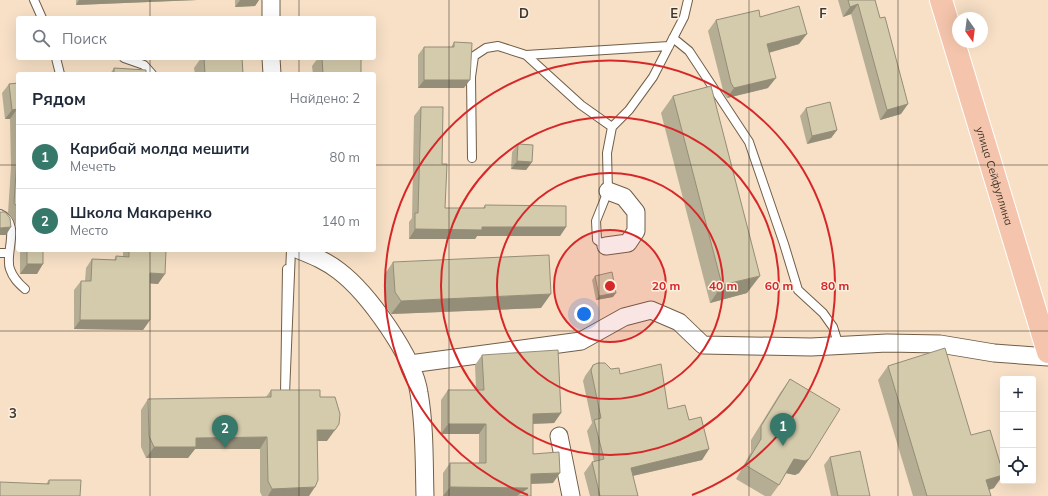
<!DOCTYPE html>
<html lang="ru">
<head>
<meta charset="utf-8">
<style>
  body { margin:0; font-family:Mulish,sans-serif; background:#f2f2f3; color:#1f2937 }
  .controls { position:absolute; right:12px; bottom:12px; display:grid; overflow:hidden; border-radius:4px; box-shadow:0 4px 16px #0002 }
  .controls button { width:36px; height:36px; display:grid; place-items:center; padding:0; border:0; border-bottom:1px solid #e0e1e3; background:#fff; color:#1f2937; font:20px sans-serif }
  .compass { position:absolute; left:952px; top:12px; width:36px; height:36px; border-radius:50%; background:#fff; box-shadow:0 4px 16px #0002; rotate:166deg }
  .you { position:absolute; left:584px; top:314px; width:14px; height:14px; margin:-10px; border:3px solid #fff; border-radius:50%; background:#1a73e8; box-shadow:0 0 0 6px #1a73e833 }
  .badge { display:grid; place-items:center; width:26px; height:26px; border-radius:50%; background:#367869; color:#fff; font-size:13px; font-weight:700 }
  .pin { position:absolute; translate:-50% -33px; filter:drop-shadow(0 1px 2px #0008) }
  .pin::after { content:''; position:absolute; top:21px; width:14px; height:12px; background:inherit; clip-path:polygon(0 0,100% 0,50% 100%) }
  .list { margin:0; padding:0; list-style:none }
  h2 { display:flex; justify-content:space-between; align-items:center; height:52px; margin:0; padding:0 16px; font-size:17px }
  h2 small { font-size:13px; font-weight:400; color:#747a83 }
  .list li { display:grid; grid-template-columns:26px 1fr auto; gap:12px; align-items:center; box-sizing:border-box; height:64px; padding:0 16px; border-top:1px solid #e0e1e3 }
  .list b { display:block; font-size:15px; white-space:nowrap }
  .list p { margin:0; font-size:13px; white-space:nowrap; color:#747a83 }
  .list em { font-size:13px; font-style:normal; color:#747a83 }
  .icon { flex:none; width:22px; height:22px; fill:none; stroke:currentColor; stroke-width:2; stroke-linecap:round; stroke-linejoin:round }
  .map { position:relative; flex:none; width:1048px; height:496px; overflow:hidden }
  .search { position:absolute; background:#fff; box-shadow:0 4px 16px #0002; left:16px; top:16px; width:360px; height:44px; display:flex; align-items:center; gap:10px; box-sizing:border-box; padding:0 14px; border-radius:4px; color:#747a83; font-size:15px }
  .panel { position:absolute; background:#fff; box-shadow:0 4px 16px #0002; left:16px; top:72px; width:360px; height:180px; border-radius:4px }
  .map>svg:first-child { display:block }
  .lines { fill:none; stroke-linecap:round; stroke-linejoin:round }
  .service-casing { stroke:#715e48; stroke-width:10 }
  .minor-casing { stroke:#715e48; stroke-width:19 }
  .primary-casing { stroke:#fff; stroke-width:24 }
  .service { stroke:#fff; stroke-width:8 }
  .minor { stroke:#fff; stroke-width:17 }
  .primary { stroke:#f4c5ac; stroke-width:22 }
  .wall { fill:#b6ae94 }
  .shaded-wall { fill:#948d78 }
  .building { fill:#d4caac; stroke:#948d78 }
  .grid { fill:none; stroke:#40372d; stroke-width:1; stroke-opacity:0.55 }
  .ring { fill:none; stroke:#d62828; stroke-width:2 }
  .labels { text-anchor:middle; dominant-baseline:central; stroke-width:3; stroke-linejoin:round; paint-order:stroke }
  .street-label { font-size:11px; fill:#40372d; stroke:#fcefdf }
  .grid-label { font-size:13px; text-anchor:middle; font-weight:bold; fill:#40372d; stroke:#fcefdf; stroke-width:3; stroke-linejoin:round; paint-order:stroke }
  .centre { fill:#d62828; stroke:#fcefdf; stroke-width:2 }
  .ring-label { font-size:12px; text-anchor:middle; font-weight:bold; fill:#d62828; stroke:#fcefdf; stroke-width:3; stroke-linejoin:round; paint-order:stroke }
</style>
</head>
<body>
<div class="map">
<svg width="1048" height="496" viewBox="0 0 1048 496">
  <rect width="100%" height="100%" fill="#f7e0c6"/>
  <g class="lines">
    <g class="service-casing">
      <path id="service" d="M34,0L42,18
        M673,38L689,51L749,142L784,244L798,290L823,313L833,327L839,346
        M526,55L669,46
        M56,58L60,74
        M124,58L144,65L152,74
        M472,158L471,77L474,56L486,48L498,46L526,55L581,105L612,127
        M0,214C22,223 4,254 10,269C13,278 18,283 25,289
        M606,246L597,240L596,221L608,191L607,153L612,127L629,110L653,77L684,17L688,0
        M0,253H9
        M287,269L285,394L291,250"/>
    </g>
    <g class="minor-casing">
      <path id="minor" d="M271,0V18
        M271,58L272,74
        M606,246L628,243L636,231V212L624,197L608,191
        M299,250C314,256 326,261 339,271C368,293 414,357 419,393C425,427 424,462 425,496
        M410,364L581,341L624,317L651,310L679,322L703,345L811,347L887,343L940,344L994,353L1048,357
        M559,436L571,496"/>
    </g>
    <g class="primary-casing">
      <g id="primary">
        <path id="s1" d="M941,0L1048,352"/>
      </g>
    </g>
    <use href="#service" class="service"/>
    <use href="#minor" class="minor"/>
    <use href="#primary" class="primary"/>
  </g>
  <path class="wall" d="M76,0H197L76,5Z
    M235,0H259L255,6L235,7Z
    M838,0H875L901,114L880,120L851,14L843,17Z
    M760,17L799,44L769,53L768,88L727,98L724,94L708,31L716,20Z
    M454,42L464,88H418V55L424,47H451Z
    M201,58H242L243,74H195L194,68Z
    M318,58H361V74H313L312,66Z
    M114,68L146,74H110Z
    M18,83V235H17L15,222L8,213L11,167L10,119H5L2,93L9,84Z
    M673,96L747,293L710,303L661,113Z
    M421,107L442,164L445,208H483L485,205L566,227L560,236H477L475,239H409V222L412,218L414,116Z
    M806,108L837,130L831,138L807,144L800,116Z
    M518,144L532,162L526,170L511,169L512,152Z
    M20,250H43L37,274H20Z
    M123,250H166L158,284L150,283V320L143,330L74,329V290L81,281H85L86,268L92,259L114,260L116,256L123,257Z
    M393,262L541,308L391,314L385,305L384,275Z
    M595,276L613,297L596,300L592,280Z
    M482,355L561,413L554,423L533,424V454L553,483L531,484V496H443V473L450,463H479V434H441V400L448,390H476L475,365Z
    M593,365L611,369L620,374L668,409L689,420L709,449L702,460L633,476L638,496H590L584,473L592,462L594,461L587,431L592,423L583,381L585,376Z
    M888,366L971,435L994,488L989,490L991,496H913L878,380Z
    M790,379L809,459L799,473L795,475L786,473L779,485L771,496H765L736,479L751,452V440L780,393Z
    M271,390L320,397L327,441H317L309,496H262L260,492V449H195L188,458H146L141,447V410L148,399L266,397Z
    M830,457L870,496H831L824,465Z
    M49,480L80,496L46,484Z"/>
  <path class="shaded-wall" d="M79,0H197L76,5Z
    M240,0H259L255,6L235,7Z
    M858,4L851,14L843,17L850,7Z
    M807,34L799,44L760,55L767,44Z
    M776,78L768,88L727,98L734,88Z
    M424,80H470L464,88H418Z
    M908,104L901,114L880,120L887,110Z
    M17,109L10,119H5L12,110Z
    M837,130L831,138L807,144L812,136Z
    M517,161L532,162L526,170L511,169Z
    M11,227L6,235H0V228Z
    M482,227H566L560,236H477L475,239H409L415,229Z
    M27,264H43L37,274H20Z
    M150,273L165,274L158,284L144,283Z
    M760,276L747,293L710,303L722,285Z
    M616,293L613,297L596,300L599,296Z
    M551,294L541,308L391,314L401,301Z
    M80,320H150L143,330L74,329Z
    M561,413L554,423L526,424L533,414Z
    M448,424H486L479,434H441Z
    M317,430H335L327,441H309Z
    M267,437L260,449H195L188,458H146L154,447L196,438Z
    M709,449L702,460L623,478L631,468Z
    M794,459H809L799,473L795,475L785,473Z
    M560,473L553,483L524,484L531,474Z
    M1003,475L994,488L976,494L986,480Z
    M315,487L309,496H268L272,489Z
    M450,487L528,488L523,496H443Z"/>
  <path class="building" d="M848,0H875L880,18L885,17L908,104L887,110L858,4L850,7Z
    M799,6L807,34L767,44L776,78L734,88L731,83L716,20L759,10L760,17Z
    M454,42L472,43L470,80H424V47H454Z
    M204,58H242L243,74H205Z
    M322,58H361V74H323Z
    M114,68L146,70V74H114Z
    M18,83V208L14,203L17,158V109L12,110L9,84Z
    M711,86L760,276L722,285L673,96Z
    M830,102L837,130L812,136L806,108Z
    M421,107H443L442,164H447L445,208H485V205L566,206V227H482V230L415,229V213H418Z
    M518,144L533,145L532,162L517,161Z
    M0,212H5L10,218L11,227L0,228Z
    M27,250H43V264H27Z
    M129,250H166L165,274L150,273V320H80L81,281H91L92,259L116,260V256L129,257Z
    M549,255L551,294L401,301L395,292L393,262Z
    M612,272L616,293L599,296L595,276Z
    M945,348L971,435L990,430L1003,473V475L986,480L991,496H927L888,366Z
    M558,350L561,413L533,414V454L559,452L560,473L531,474V496H516L528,488L450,487V463H486V424H448V390H484L482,355Z
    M598,363H605L611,369L619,368L620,374L661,364L668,409L685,405L689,420L701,417L709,449L631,468L638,496H600L592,462L604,459L594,420L601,418L591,370L593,365Z
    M790,379L840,409L809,459L805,461L794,459L779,485L745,465L761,439V426Z
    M271,390H320V397H335L340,414L339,424L335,430H317L318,480L315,487L272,489L268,481L267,437L196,438V447H154L149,436L148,399L271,397Z
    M860,451L870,496H838L830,457Z
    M49,480H81L80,496H0V482L49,484Z"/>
  <path class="grid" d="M150,0V18M299,0V18M449,0V496M599,0V496M749,0V496M898,0V496M150,58V74M299,58V74M0,165H18M374,165H1048M150,250V496M299,250V496M0,331H1048"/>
  <circle cx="610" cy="286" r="56" fill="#d62828" fill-opacity=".12"/>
  <g class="ring">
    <circle cx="610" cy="286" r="56"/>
    <circle cx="610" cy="286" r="113"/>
    <circle cx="610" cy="286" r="169"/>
    <path d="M528 495A225 225 0 1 1 692 495"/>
  </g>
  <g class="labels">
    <g class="street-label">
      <text stroke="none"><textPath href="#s1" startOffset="184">улица Сейфуллина</textPath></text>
    </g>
  </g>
  <g class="grid-label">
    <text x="524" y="18">D</text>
    <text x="674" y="18">E</text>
    <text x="823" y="18">F</text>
    <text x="13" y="418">3</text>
  </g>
  <circle cx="610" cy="286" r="6" class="centre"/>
  <g class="ring-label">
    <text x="666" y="290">20 m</text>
    <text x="723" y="290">40 m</text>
    <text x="779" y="290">60 m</text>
    <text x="835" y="290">80 m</text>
  </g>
</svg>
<div class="controls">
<button>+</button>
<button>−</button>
<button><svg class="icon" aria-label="locate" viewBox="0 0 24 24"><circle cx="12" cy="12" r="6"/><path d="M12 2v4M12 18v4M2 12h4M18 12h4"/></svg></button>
</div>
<svg class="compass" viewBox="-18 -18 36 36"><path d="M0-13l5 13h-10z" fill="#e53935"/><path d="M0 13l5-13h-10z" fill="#747a83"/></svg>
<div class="you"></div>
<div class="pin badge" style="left:783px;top:446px">1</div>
<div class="pin badge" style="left:225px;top:448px">2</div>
<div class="search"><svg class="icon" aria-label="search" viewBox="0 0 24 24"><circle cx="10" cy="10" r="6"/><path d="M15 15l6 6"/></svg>Поиск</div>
<section class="panel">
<h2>Рядом<small>Найдено: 2</small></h2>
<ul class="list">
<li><span class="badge">1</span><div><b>Карибай молда мешити</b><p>Мечеть</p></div><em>80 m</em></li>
<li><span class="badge">2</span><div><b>Школа Макаренко</b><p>Место</p></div><em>140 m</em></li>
</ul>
</section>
</div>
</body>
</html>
